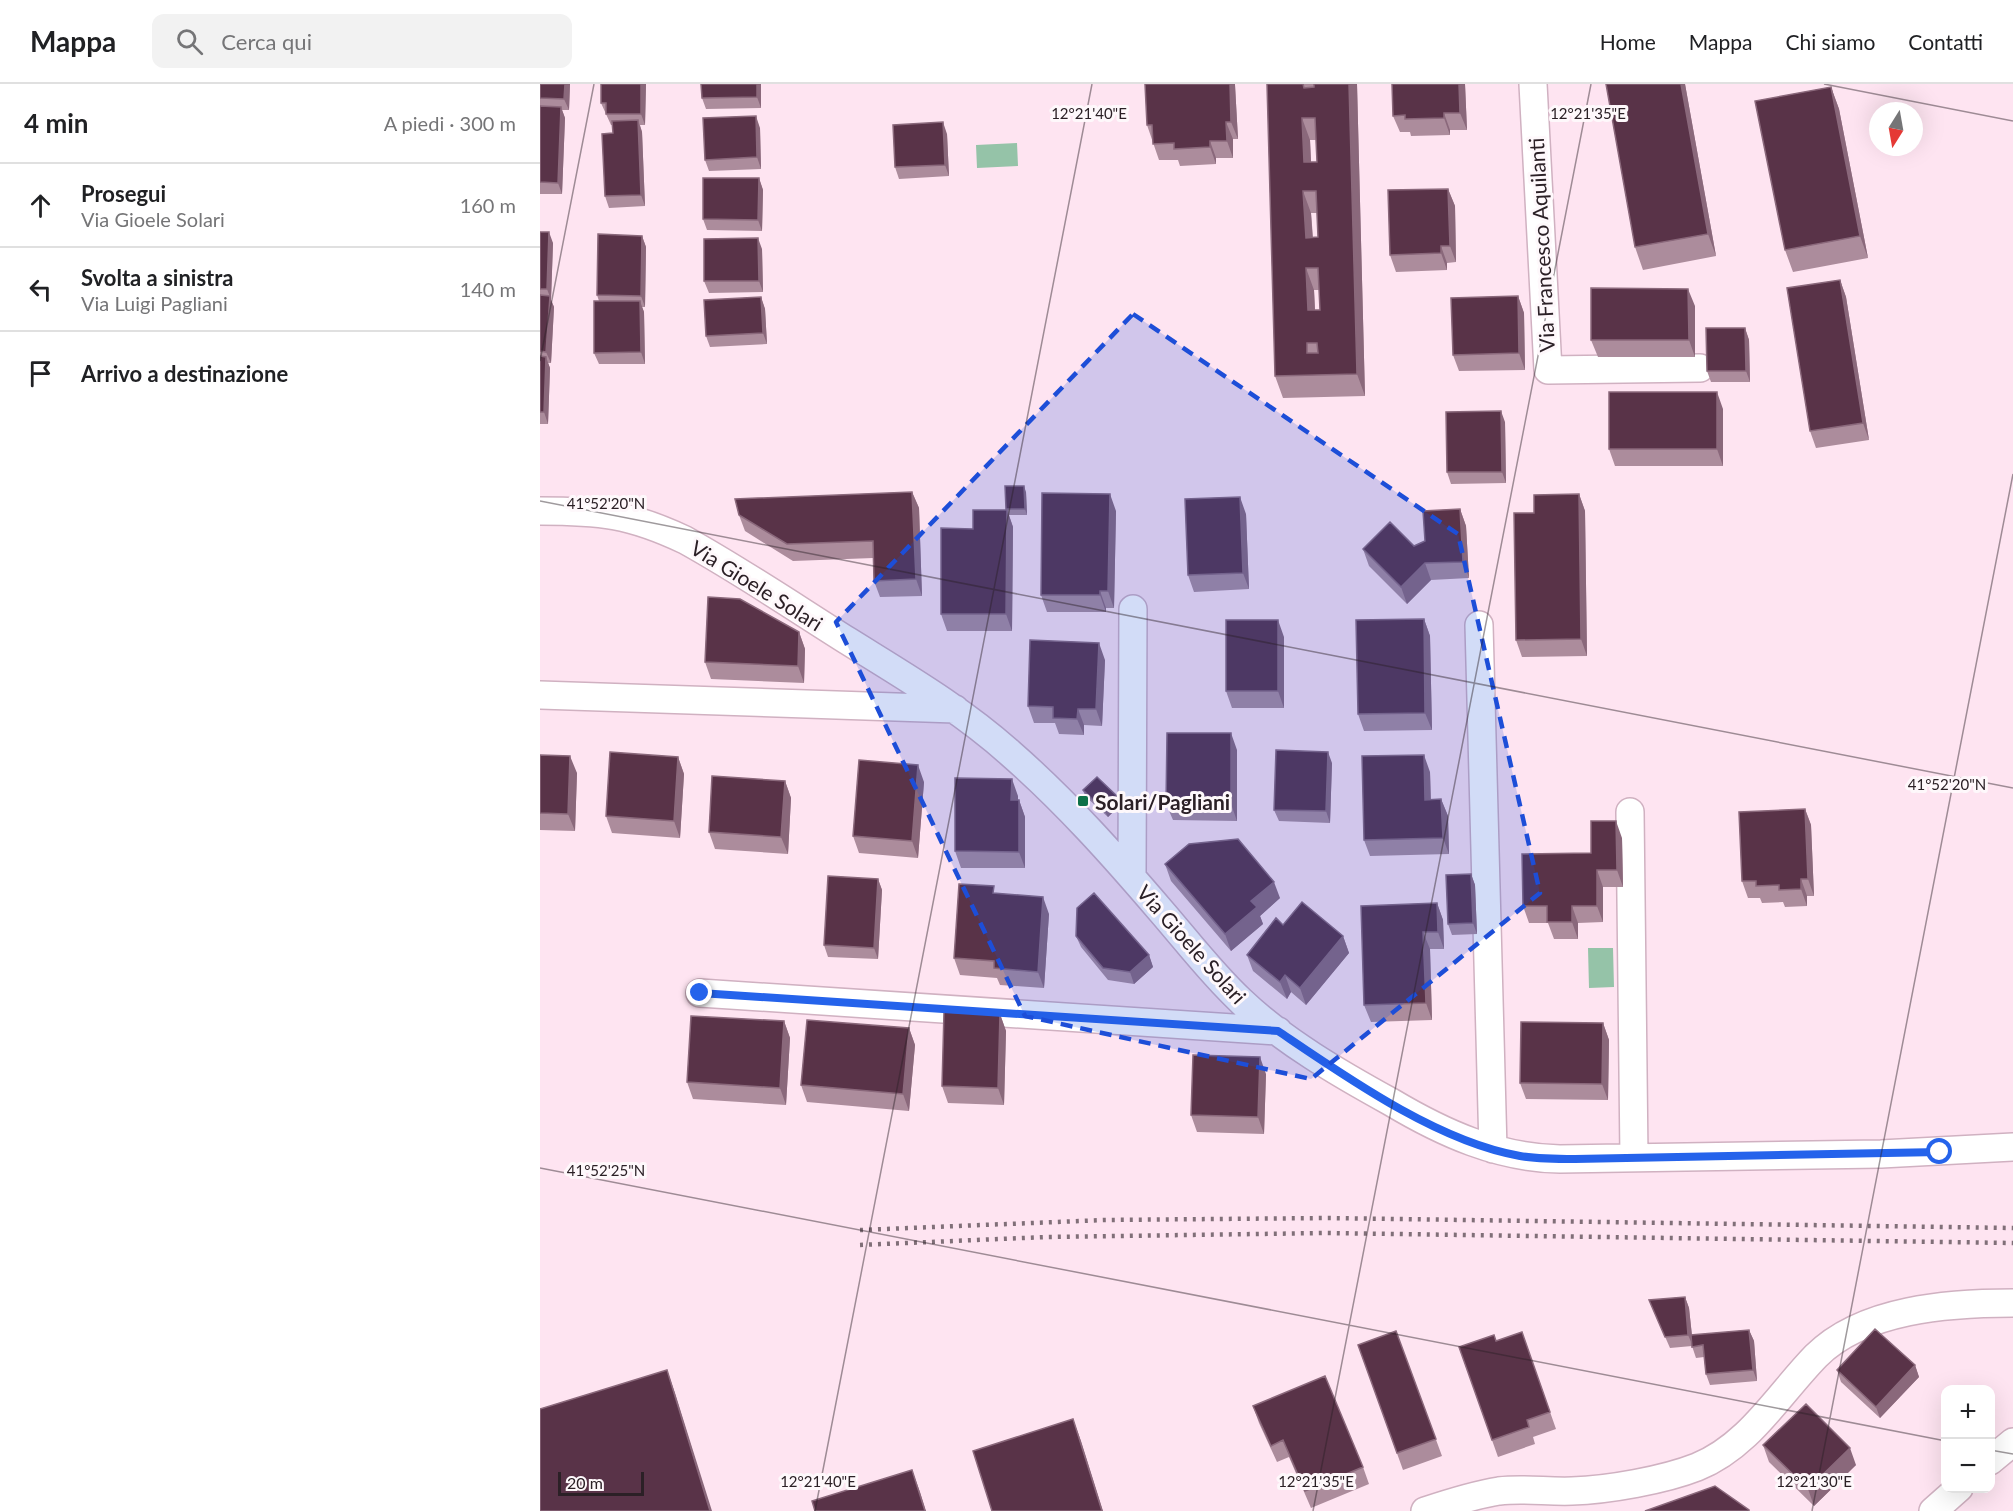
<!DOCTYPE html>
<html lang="it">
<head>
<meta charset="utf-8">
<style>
  body { margin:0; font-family:Lato,sans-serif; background:#f2f2f2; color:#202124 }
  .controls { position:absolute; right:18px; bottom:18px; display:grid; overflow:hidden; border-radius:12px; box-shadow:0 6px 24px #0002 }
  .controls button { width:54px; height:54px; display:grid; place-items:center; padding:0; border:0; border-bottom:2px solid #e0e0e0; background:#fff; color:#202124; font:30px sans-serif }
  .compass { position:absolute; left:1329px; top:18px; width:54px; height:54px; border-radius:50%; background:#fff; box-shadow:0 6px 24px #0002; rotate:191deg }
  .scale { position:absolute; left:18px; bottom:15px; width:86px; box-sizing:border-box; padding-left:6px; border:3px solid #2b2026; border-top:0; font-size:16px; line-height:21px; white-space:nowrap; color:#2b2026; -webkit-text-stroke:4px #fef8fb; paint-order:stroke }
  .stop { position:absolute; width:18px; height:18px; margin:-14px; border:4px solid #2563eb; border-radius:50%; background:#fff }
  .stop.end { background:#2563eb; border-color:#fff; box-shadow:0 2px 6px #0008 }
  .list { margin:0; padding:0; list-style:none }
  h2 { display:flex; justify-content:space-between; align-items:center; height:78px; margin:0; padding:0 24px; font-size:26px }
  h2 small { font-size:20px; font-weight:400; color:#757577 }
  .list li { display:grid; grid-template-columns:39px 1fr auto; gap:18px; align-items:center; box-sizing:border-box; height:84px; padding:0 24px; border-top:2px solid #e0e0e0 }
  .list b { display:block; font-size:22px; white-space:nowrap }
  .list p { margin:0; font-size:20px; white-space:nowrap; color:#757577 }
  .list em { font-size:20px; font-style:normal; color:#757577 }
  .icon { flex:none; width:33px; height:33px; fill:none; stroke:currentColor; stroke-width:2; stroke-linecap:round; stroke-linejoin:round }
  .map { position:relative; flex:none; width:1473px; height:1427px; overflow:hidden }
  header { display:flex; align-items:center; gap:36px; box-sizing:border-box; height:84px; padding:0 30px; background:#fff; border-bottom:2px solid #e0e0e0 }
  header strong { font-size:28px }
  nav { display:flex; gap:33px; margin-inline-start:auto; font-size:21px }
  .search { width:420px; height:54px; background:#f2f2f2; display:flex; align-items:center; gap:15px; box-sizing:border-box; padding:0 21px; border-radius:12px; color:#757577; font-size:22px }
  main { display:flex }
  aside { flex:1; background:#fff }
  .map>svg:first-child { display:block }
  .water { fill:#95c3a8 }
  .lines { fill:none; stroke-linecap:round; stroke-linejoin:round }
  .minor-casing { stroke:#d0b1c1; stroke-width:30 }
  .minor { stroke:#fff; stroke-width:27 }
  .rail { stroke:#806f78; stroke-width:4.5; stroke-dasharray:3 6; stroke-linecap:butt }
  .wall { fill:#ac8c9c; fill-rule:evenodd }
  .shaded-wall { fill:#8a687b }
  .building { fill:#593348; stroke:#8a687b; stroke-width:1.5; fill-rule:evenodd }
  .route { stroke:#2563eb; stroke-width:8 }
  .marked { fill:#1d4ed8; fill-opacity:0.2; stroke:#1d4ed8; stroke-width:4.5; stroke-dasharray:12 8; stroke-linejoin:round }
  .ticks { fill:none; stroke:#2b2026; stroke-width:1.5; stroke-opacity:0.45 }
  .poi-dot { fill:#0d7148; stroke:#fef8fb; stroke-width:2 }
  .labels { text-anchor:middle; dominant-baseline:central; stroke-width:6; stroke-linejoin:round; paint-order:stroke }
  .street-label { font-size:21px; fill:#2b2026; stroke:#fef8fb }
  .poi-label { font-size:21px; font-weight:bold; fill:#2b2026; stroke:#fef8fb; text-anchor:start }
  .ticks-label { font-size:15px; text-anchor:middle; fill:#2b2026; stroke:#fef8fb; stroke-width:6; stroke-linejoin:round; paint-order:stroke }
</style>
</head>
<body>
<header>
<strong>Mappa</strong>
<div class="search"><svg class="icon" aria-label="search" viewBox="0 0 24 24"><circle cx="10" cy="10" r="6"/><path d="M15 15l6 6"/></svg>Cerca qui</div>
<nav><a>Home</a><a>Mappa</a><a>Chi siamo</a><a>Contatti</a></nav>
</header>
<main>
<aside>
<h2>4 min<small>A piedi · 300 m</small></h2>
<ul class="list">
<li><svg class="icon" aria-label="ahead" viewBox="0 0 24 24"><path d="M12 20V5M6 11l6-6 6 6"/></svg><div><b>Prosegui</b><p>Via Gioele Solari</p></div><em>160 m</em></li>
<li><svg class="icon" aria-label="left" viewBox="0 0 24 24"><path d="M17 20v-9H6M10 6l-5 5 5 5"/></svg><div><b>Svolta a sinistra</b><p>Via Luigi Pagliani</p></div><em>140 m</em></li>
<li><svg class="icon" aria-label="arrive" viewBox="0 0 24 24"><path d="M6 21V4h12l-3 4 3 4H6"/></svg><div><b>Arrivo a destinazione</b></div></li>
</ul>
</aside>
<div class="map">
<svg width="1473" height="1427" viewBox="0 0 1473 1427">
  <rect width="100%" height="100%" fill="#fee4f1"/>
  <path class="water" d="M477,59L478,82L437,84L436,61Z
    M1048,864H1073L1074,903L1049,904Z"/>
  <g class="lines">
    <g class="minor-casing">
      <path id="minor" d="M993,0L1008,286L1160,284
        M0,427C60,427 90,430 145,456C201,487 254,523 308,557C364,592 421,625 470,669C525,717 574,772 621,827C647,857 672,890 701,917C743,957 800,990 851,1018C903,1049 958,1074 1020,1075L1341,1070L1473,1063
        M939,541L953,1065
        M0,611L415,625
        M1090,728L1094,1073
        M592,793L593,525
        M160,909L738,947
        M1450,1377L1473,1358
        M885,1427C909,1419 934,1411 959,1407C984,1404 1008,1408 1032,1407C1068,1406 1124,1396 1157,1383C1209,1362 1238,1311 1276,1272C1323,1225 1409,1219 1473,1219
        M1393,1427L1419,1404"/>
    </g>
    <use href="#minor" class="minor"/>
    <path class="rail" d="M320,1146L565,1136L788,1134L1473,1144
      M320,1161L506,1153L787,1149L1473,1159"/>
  </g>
  <path class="wall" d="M0,0H30L29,26H22L25,34L22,110H0Z
    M106,0L105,41H100L102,48L105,122L69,124L65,112L73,49V41H71L61,19Z
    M161,0H221V24L166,25L162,14Z
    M727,0H817L825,312L743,314L735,292ZM770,56H776L777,78H771ZM771,129H777L778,153H773ZM774,206H779L780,226H775Z
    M852,0H925L927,46H910V51L871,52L870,48H860L853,32Z
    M1066,0H1145L1176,172L1103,186L1095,163Z
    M695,1L698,55H693V74H676V80L640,82L638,76H619L607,41Z
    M1291,3L1299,25L1328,174L1253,188L1245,166Z
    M220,44L221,85L169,87L165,76Z
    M407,50L409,92L359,95L355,83Z
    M219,94L223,106L222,147L167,146L163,135Z
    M908,105L915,122L916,178L907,179V186L856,188L850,171Z
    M0,148L13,159L11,216L14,223L11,279H8L10,284L8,340H0Z
    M102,152L106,163L105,223H102L104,228L105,280H59L54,269L59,217L57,211Z
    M222,165L223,208L169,209L164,197Z
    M1300,196L1306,213L1329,356L1276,364L1270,347Z
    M978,212L984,229L985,286L919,287L913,271Z
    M221,213L225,225L227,260L170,263L166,252Z
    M1155,222V273H1058L1051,256Z
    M1205,244L1209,256L1210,298H1171L1167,287Z
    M1183,325V382H1075L1069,365Z
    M965,338L966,399L911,400L907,388Z
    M372,408L379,424L382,512L340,513L334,497L333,474L253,477L205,447L199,431Z
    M486,408L487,431H469L473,443L472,547H407L401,530L466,426Z
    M1039,410L1045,427L1047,572L982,573L976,556L994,429Z
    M920,425L926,442L929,494L891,496L867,520L829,482L823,465L874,462L885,457Z
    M576,427L574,524H566V528H507L501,511Z
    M706,430L709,505L654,508L648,491Z
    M884,535L890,552L892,646L824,647L818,630Z
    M259,548L265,565L264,599L171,595L165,578Z
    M744,553V624H692L686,607Z
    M565,576L562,642L544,641V651L519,650L515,639H494L488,622Z
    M697,666V737L633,736L626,720Z
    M0,671L37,689L35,747L0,746Z
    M138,673L144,690L140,754L72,749L66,732Z
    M792,679L790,739L739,737L734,726Z
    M890,688L891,715H901L908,732L909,770L830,772L824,756Z
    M245,697L251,714L248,770L175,765L169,748Z
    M384,698L378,774L319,769L313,752Z
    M543,706L579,714L581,720L568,733L545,712Z
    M478,712V716H479L485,733V784H421L415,767Z
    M1265,725L1271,741L1274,812H1267V822L1245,823L1243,818L1222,819L1220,814H1208L1202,797Z
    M1082,754L1083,803H1063V838L1038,839V855H1014L1008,839H989L983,822L1051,769Z
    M625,780L740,814L720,832L723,840L691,867L631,797Z
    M931,790L935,801L937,850L912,851L908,840Z
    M338,795L342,806L338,875L288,873L284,861Z
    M456,810L509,830L504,904L460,901L457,894L420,891L414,874Z
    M897,819L903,836L904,865H890L892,936L831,938L824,921Z
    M743,841L803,852L809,869L766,921L751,908L747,915L713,887L707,871Z
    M536,852L609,871L613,883L594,900L568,896L541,863Z
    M460,930L466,947L464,1021L408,1019L402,1002Z
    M244,937L250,954L246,1021L153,1015L147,998Z
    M1063,939L1069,956L1068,1016L986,1015L980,999Z
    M369,944L375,961L369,1027L267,1018L261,1001Z
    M726,990L724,1050L657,1048L651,1031Z
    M1145,1213L1149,1224L1152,1251L1209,1246L1214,1257L1217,1297L1170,1301L1166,1290L1164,1273L1156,1274L1152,1262L1130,1264L1109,1216Z
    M856,1247L902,1372L863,1386L818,1261Z
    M982,1248L1016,1345L993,1353L995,1360L958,1373L919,1263L956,1257Z
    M1375,1281L1379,1293L1340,1334L1301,1298L1297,1286Z
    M713,1322L823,1383L829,1400L771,1424L749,1373L737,1378L719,1339Z
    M1223,1361L1316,1381L1274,1422L1229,1378Z"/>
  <path class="shaded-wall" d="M25,0H30L29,26L24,15Z
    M101,0H106L105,41L101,30Z
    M217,0H221V24L217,13Z
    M690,0H695V1L698,55L691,38Z
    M809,0H817L825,312L817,290Z
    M919,0H925L927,46L920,29Z
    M1141,0H1145L1176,172L1168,150Z
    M1291,3L1299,25L1328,174L1320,152Z
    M21,23L25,34L22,110L18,99Z
    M904,29L910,46V51L904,34Z
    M216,32L220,44L221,85L217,73Z
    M762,34L770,56L772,100L764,78Z
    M98,36L102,48L105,122L101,111Z
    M403,38L407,50L409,92L405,81Z
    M686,38L693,55V74L687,57Z
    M670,57L676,74V80L670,63Z
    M219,94L223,106L222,147L218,136Z
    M908,105L915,122L916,178L910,162Z
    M763,107L771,129L774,176L766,154Z
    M9,148L13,159L11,216L14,223L11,279L6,268L10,213L7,205Z
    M102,152L106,163L105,223L101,212Z
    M218,154L222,165L223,208L219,197Z
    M901,162L907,179V186L901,169Z
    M766,184L774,206L776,248L768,226Z
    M1300,196L1306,213L1329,356L1323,339Z
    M1148,205L1155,222V273L1149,256Z
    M978,212L984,229L985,286L979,269Z
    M221,213L225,225L227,260L223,249Z
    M100,217L104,228L105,280L101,268Z
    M1205,244L1209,256L1210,298L1206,287Z
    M6,273L10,284L8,340L4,328Z
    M1177,308L1183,325V382L1177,365Z
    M961,327L965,338L966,399L962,388Z
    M484,402L486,408L487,431L485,425Z
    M372,408L379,424L382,512L376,495Z
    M570,410L576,427L574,524L568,507Z
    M1039,410L1045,427L1047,572L1041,555Z
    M700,413L706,430L709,505L703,489Z
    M920,425L926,442L929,494L923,478Z
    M467,426L473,443L472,547L466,530Z
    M885,479L891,496L867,520L861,503Z
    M560,507L566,524V528L560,511Z
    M884,535L890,552L892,646L885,629Z
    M738,536L744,553V624L738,607Z
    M259,548L265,565L264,599L258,582Z
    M559,559L565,576L562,642L556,625Z
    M538,625L544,641V651L537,635Z
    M691,649L697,666V737L691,720Z
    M788,668L792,679L790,739L786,727Z
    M884,671L890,688L891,732L885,716Z
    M30,672L37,689L35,747L28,730Z
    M138,673L144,690L140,754L134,737Z
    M378,681L384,698L378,774L372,757Z
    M472,695L478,712V733L471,716Z
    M245,697L251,714L248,770L241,753Z
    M579,714L581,720L568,733L565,728Z
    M901,715L908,732L909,770L903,754Z
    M479,716L485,733V784L479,768Z
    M1265,725L1271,741L1274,812L1268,795Z
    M1076,737L1082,754L1083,803L1077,786Z
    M1057,786L1063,803V838L1057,822Z
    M931,790L935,801L937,850L933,839Z
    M338,795L342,806L338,875L334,864Z
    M1261,795L1267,812V822L1261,805Z
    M734,798L740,814L720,832L723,840L691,867L685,850L711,817Z
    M503,813L509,830L504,904L498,888Z
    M897,819L903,836L904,865L898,848Z
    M1032,822L1038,839V855L1032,838Z
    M883,848L890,865L892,936L886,919Z
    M803,852L809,869L766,921L760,904Z
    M609,871L613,883L594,900L590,888Z
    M745,891L751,908L747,915L740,898Z
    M460,930L466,947L464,1021L458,1004Z
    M244,937L250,954L246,1021L240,1004Z
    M1063,939L1069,956L1068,1016L1062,1000Z
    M369,944L375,961L369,1027L363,1010Z
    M720,973L726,990L724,1050L718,1033Z
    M1145,1213L1149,1224L1153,1262L1148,1251Z
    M1209,1246L1214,1257L1217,1297L1213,1286Z
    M1375,1281L1379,1293L1340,1334L1336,1323Z
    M127,1286L135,1309L172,1427H170Z
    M533,1335L541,1357L563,1427H562Z
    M1310,1364L1316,1381L1274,1422L1268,1405Z
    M372,1386L380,1408L386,1427H385Z"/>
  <path class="building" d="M0,0H25L24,15L0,14Z
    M61,0H101V30H66V19H61Z
    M161,0H217V13L162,14Z
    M605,0H690L691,38H686L687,57H670V63L634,65V59L613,60L612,41H607Z
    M727,0H763L764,4L774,3V0H809L817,290L735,292ZM762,34H775L777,78H764ZM763,107H776L778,153L766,154ZM766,184H778L780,226H768ZM767,259H777L778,269H767Z
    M852,0H919L920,29H904V34L865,35V31L853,32Z
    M1066,0H1141L1168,150L1095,163Z
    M1291,3L1320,152L1245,166L1215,17Z
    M0,22L21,23L18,99L0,98Z
    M216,32L217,73L165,76L163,34Z
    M98,36L101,111L65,112L62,50L73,49L72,37Z
    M403,38L405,81L355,83L353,41Z
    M163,94H219L218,136L163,135Z
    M908,105L910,162H901V169L850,171L848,106Z
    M0,148H9L7,205H0Z
    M58,150L102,152L101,212L57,211Z
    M218,154L219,197H164V155Z
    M1300,196L1323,339L1270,347L1247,204Z
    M1051,204L1148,205L1149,256H1051Z
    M0,211L10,212L6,268L0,267Z
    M978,212L979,269L913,271L911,214Z
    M221,213L223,249L166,252L164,216Z
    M54,217H100L101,268L54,269Z
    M1166,244H1205L1206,287H1167Z
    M0,272L6,273L4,328H0Z
    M1069,308H1177V365H1069Z
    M961,327L962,388H907L906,328Z
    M465,402H484L485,425H466Z
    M372,408L376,495L334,497L333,457L247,460L199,431L195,415Z
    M502,409L570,410L568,507H560V511H501Z
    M1039,410L1041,555L976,556L974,429H994V411Z
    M700,413L703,489L648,491L645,415Z
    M920,425L923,478L885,479L861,503L823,465L850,438L874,462L885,457L883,427Z
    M433,426H467L466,530H401V444L433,445Z
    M168,513L200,515L259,548L258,582L165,578Z
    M884,535L885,629L818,630L816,536Z
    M686,536H738V607H686Z
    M490,556L559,559L556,625H538L537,635L513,634V623L488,622Z
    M627,649H691V720H626Z
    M736,666L788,668L786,727L734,726Z
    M70,668L138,673L134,737L66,732Z
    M0,671L30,672L28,730L0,729Z
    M884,671L885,716L901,715L903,754L824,756L822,672Z
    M319,676L378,681L372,757L313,752Z
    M172,692L245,697L241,753L169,748Z
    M557,693L579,714L565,728L543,706Z
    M415,694L472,695L471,716H479V768L415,767Z
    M1265,725L1268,795H1261V805L1239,806V801L1216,802V797H1202L1199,728Z
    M1051,737H1076L1077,786H1057V822H1032V838H1007V822H983L982,770L1051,769Z
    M698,755L734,798L711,817L717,823L685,850L625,780L649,760Z
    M931,790L933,839L908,840L906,791Z
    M288,792L338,795L334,864L284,861Z
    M419,800L454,802L453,809L503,813L498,888L454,884V877L414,874Z
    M554,809L609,871L590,888L563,884L536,852L537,824Z
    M762,818L803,852L760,904L745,891L740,898L707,871L736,834L743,841Z
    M897,819L898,848H883L886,919L824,921L821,822Z
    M404,928L460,930L458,1004L402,1002Z
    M151,932L244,937L240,1004L147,998Z
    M267,936L369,944L363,1010L261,1001Z
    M981,938L1063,939L1062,1000L980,999Z
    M653,971L720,973L718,1033L651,1031Z
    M1145,1213L1148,1251L1125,1253L1109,1216Z
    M1335,1245L1375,1281L1336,1323L1297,1286Z
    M1209,1246L1213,1286L1166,1290L1163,1261L1152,1263L1151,1251Z
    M856,1247L896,1355L857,1369L818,1261Z
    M982,1248L1010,1328L987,1336L989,1343L952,1356L919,1263L954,1251L956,1257Z
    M127,1286L170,1427H0V1325Z
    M785,1292L823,1383L765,1407L743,1356L731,1362L713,1322Z
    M1266,1320L1310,1364L1268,1405L1223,1361Z
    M533,1335L562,1427H452L433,1367Z
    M372,1386L385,1427H275L272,1417Z
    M1175,1402L1209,1426V1427H1105Z"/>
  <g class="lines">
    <path class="route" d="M160,909L738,947C806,993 898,1058 980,1072C998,1075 1016,1075 1035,1075L1400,1068"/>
  </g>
  <path class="marked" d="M593,230L918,450L1000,809L771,995L485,932L296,538Z"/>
  <path class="ticks" d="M1284,0L1473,37M0,277L54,0M0,417L1473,704M0,1084L1406,1357M1450,1366L1473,1370M275,1427L552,0M773,1427L1051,0M1272,1427L1473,390"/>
  <rect class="poi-dot" x="537" y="711" width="12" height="12" rx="3"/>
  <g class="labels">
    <g class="street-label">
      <text transform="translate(1001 161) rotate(-93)">Via Francesco Aquilanti</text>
      <text transform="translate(217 501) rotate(32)">Via Gioele Solari</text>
      <text transform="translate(652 860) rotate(48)">Via Gioele Solari</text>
    </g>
    <g class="poi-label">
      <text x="555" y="717">Solari/Pagliani</text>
    </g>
  </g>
  <g class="ticks-label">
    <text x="549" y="35">12°21'40"E</text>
    <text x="1048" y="35">12°21'35"E</text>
    <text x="66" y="425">41°52'20"N</text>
    <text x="1407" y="706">41°52'20"N</text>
    <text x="66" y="1092">41°52'25"N</text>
    <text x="278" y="1403">12°21'40"E</text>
    <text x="776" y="1403">12°21'35"E</text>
    <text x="1274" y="1403">12°21'30"E</text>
  </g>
</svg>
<div class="controls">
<button>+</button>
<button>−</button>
</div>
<svg class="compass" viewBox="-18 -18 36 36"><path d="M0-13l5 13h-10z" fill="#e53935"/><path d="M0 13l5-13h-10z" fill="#757577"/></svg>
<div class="scale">20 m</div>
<div class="stop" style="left:1400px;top:1068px"></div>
<div class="stop end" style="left:160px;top:909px"></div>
</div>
</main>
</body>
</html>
